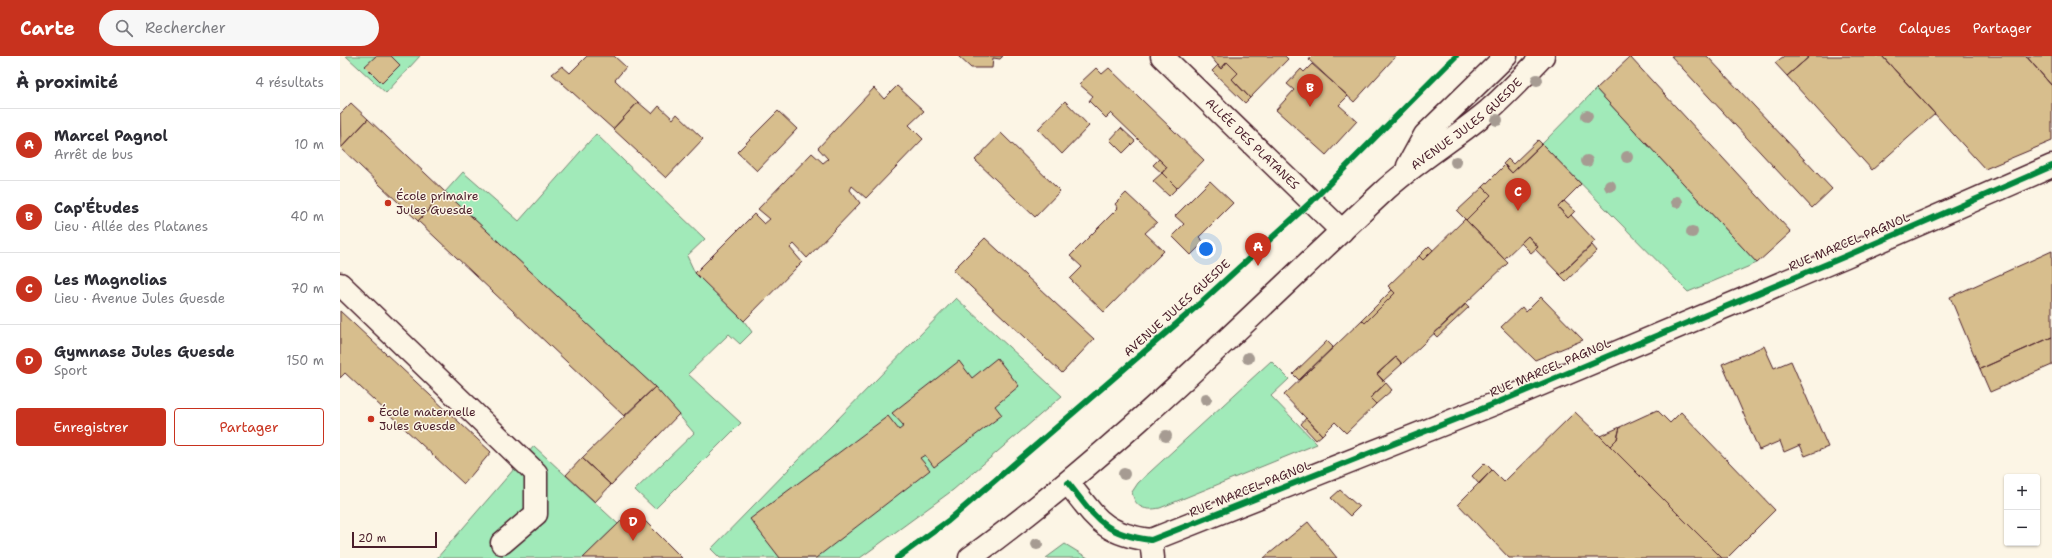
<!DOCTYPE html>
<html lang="fr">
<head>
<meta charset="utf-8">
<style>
  body { margin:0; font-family:"Shantell Sans",sans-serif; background:#f7f7f7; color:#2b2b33 }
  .controls { position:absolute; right:12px; bottom:12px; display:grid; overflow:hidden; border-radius:4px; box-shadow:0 1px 3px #0004 }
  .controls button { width:36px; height:36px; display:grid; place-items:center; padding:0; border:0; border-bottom:1px solid #e1e1e2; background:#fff; color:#2b2b33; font:20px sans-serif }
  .scale { position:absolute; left:12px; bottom:10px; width:85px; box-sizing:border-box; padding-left:4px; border:2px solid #4a1f2b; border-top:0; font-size:11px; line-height:14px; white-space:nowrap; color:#4a1f2b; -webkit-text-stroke:3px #fcf5e5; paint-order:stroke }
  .you { position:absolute; left:866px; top:193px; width:14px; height:14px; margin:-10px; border:3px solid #fff; border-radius:50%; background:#1a73e8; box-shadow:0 0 0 6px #1a73e833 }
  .badge { display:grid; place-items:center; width:26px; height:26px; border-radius:50%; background:#c8321e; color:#fff; font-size:13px; font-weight:700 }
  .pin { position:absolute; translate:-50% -33px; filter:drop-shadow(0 1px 2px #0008) }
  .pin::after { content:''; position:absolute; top:21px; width:14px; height:12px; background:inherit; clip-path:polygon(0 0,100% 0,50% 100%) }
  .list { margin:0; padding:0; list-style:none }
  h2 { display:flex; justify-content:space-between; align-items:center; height:52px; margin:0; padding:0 16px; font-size:17px }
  h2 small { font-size:13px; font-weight:400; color:#7c7c81 }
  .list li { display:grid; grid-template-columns:26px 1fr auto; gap:12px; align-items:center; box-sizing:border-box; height:72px; padding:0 16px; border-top:1px solid #e1e1e2 }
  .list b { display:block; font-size:15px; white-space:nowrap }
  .list p { margin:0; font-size:13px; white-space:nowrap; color:#7c7c81 }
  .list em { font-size:13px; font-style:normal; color:#7c7c81 }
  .actions { display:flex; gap:8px; padding:12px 16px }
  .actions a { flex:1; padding:9px 0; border:1px solid #c8321e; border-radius:4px; text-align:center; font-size:14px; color:#c8321e }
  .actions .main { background:#c8321e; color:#fff }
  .icon { flex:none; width:22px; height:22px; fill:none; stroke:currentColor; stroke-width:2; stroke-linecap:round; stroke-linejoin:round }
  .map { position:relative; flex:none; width:1712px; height:502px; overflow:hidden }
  header { display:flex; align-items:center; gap:24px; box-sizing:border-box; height:56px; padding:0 20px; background:#c8321e; color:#fff }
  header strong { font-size:19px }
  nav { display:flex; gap:22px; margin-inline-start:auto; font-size:14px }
  .search { width:280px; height:36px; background:#f7f7f7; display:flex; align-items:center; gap:10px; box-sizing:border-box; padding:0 14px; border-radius:22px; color:#7c7c81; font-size:15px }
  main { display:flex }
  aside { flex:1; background:#fff }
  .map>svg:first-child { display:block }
  .green { fill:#a1eab9; stroke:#768472 }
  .building { fill:#d7be8d; stroke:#4a1f2b }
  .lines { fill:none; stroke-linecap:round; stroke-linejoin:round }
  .minor-casing { stroke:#4a1f2b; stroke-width:25 }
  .minor { stroke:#fcf5e5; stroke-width:22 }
  .cycleway-casing { stroke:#fcf5e5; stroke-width:8 }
  .cycleway { stroke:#00873e; stroke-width:6 }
  .tree { fill:#a69b92 }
  .poi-dot { fill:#c8321e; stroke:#fcf5e5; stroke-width:1.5 }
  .labels { text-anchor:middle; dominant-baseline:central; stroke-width:3; stroke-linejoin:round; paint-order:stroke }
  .street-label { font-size:12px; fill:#4a1f2b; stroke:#fcf5e5 }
  .poi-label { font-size:12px; fill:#4a1f2b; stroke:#fcf5e5; text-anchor:start }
</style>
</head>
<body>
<header>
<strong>Carte</strong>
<div class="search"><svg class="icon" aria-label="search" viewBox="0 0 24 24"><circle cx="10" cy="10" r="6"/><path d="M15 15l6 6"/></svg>Rechercher</div>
<nav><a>Carte</a><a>Calques</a><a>Partager</a></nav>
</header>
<main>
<aside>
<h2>À proximité<small>4 résultats</small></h2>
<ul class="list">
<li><span class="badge">A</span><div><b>Marcel Pagnol</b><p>Arrêt de bus</p></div><em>10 m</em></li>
<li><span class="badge">B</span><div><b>Cap'Études</b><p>Lieu · Allée des Platanes</p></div><em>40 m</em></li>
<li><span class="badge">C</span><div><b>Les Magnolias</b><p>Lieu · Avenue Jules Guesde</p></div><em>70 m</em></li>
<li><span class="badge">D</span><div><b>Gymnase Jules Guesde</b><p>Sport</p></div><em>150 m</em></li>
</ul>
<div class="actions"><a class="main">Enregistrer</a><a>Partager</a></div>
</aside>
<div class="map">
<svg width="1712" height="502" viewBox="0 0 1712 502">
  <rect width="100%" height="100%" fill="#fcf5e5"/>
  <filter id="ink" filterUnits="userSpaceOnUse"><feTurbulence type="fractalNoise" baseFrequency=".025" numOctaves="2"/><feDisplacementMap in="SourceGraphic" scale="8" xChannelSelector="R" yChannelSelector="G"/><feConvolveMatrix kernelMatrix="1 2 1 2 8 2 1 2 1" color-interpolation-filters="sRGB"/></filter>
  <g filter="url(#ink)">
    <path class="green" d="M6,0H80L46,37Z
      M1256,33L1417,207L1348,236L1202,88Z
      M256,78L365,183L347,200L355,217L404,265L412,276L400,288L389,278L348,318L401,367L315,453L295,434L354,377L315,331L105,136L123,116L179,165Z
      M616,242L722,340L613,434L520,502H380L371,493Z
      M931,305L949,323L931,340L977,388L820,452C805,455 795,452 792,436L798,427Z
      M194,390L278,468L243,502H97Z
      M725,488L748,502H706Z"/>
    <path class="building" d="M36,0H51L60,9L42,27L25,10Z
      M247,0H274L286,11L275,24L298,46L273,73L212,18L222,10L230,17Z
      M618,0H663L660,3L653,2L652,12H631Z
      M870,0H945L948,3L910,42L892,23L898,17L887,6L881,13Z
      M972,0H1056L1014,46L969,4Z
      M1331,0H1367L1492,133L1472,152Z
      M1444,0H1470L1447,20L1435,7Z
      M1470,0H1542L1595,58L1532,114L1447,20Z
      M1542,0H1686L1712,30V85L1645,113Z
      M1686,0H1712V30Z
      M1290,1L1451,176L1417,207L1256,33Z
      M887,6L898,17L892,23L910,42L905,47L872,15L878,9L881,13Z
      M972,8L1008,40L999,49L1017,65L986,99L936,54L954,34L947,28L961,13L964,16Z
      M756,12L762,18L769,12L864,104L837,132L822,117L827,111L771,57L766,62L749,45L753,40L739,28Z
      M557,30L584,55L569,69L583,83L526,142L512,130L510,134L520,147L467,202L454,188L450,192L462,206L404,265L355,217L414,158L424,168L430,163L418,153L472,97L483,107L488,103L478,92L534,32L544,43Z
      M725,45L749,70L722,98L698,73Z
      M298,46L312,58L319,50L333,63L337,58L363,83L326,122L273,73Z
      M11,47L28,63L1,92L0,58Z
      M438,55L457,73L417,115L397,96Z
      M28,63L105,136L78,165L1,92Z
      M781,72L795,85L783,97L770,84Z
      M661,77L720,135L695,161L635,104Z
      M1198,84L1202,88L1172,117L1163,108L1168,103L1173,108Z
      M1202,88L1241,128L1218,151L1228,162L1231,159L1255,185L1220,219L1195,193L1198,191L1188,180L1164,203L1126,164L1151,139L1143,131L1165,109L1172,117Z
      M819,103L827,111L822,117L813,109Z
      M822,117L837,132L829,140L813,125Z
      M870,125L893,147L859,181L864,186L851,199L832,180L844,168L835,160Z
      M1143,131L1151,139L1126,164L1117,155Z
      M105,136L315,331L284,360L78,165Z
      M786,137L817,166L805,177L824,195L764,256L730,223L742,211L730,200L778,152L775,148Z
      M1224,145L1235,155L1228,162L1218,151Z
      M1125,163L1168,207L1062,308L1056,301L1037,318L1046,327L1030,342L1036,348L1006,377L995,366L982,379L944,339L1022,264L1025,267L1055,237L1048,230L1079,200L1083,204Z
      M1188,180L1198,191L1191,197L1181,187Z
      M645,182L754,283L722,317L613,214Z
      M1252,189L1257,195L1226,225L1220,219Z
      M1089,190L1093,194L1083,204L1079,200Z
      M1712,195V281L1640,313L1610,241Z
      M1052,234L1055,237L1025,267L1022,264Z
      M1201,241L1243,284L1195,304L1161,271L1182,251L1186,256Z
      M1126,248L1129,251L1097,281L1094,278Z
      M0,255L151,396L124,428L5,317L0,322Z
      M1712,281V309L1650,336L1640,313Z
      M987,285L993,291L959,324L953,318Z
      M1424,290L1434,312L1451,305L1488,391L1465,400L1460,389L1444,396L1440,385L1419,394L1382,308Z
      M1056,301L1062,308L1043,325L1037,318Z
      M657,302L679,330L655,350L662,359L594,411L585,399L580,402L590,414L476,502H440L410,463L548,360L559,374L564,370L552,357L619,305L632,322Z
      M1046,327L1052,334L1036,348L1030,342Z
      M315,331L339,358L271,429L242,402Z
      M1317,354L1330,367L1341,356L1435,454L1387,502H1382L1270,390L1277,383L1280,371Z
      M1235,356L1260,380L1382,502H1169L1118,448L1152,414L1164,426Z
      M966,362L982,379L976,384L961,368Z
      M1280,371L1277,383L1270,390L1260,380Z
      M242,402L271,429L255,446L226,419Z
      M1145,407L1152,414L1139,428L1132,420Z
      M1000,434L1019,451L1010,460L991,442Z
      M293,453L342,502H243L278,468Z
      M968,466L997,502H924Z"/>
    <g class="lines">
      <g class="minor-casing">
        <g id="minor">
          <path id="s1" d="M822,0L1002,175"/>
          <path d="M1068,110L1085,79L1166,0"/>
          <path d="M0,228L196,417V458L162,487"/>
          <path d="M728,427C757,463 763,478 811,484L1154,348L1506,200L1712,110"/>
          <path d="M811,484L813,502"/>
          <path id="s2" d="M630,502C779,394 908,262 1043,136C1076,105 1115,83 1149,54C1168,37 1186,18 1203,0"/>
        </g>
      </g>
      <use href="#minor" class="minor"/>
      <g class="cycleway-casing">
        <path id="cycleway" d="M728,427C757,463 763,478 811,484L1154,348L1506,200L1712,110
          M557,502L608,465L856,251L972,145L1116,0"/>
      </g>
      <use href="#cycleway" class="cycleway"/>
    </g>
    <g class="tree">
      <circle cx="1197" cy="24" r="6"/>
      <circle cx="1247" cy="60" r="6"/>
      <circle cx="1157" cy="64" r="6"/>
      <circle cx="1287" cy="101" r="6"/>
      <circle cx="1247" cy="105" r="6"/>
      <circle cx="1116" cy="106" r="6"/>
      <circle cx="1270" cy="130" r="6"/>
      <circle cx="1337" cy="146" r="6"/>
      <circle cx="1352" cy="176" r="6"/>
      <circle cx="908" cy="302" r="6"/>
      <circle cx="866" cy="343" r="6"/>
      <circle cx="826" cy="380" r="6"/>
      <circle cx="784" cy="418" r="6"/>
      <circle cx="697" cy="488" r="6"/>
    </g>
  </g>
  <g class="poi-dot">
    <circle cx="48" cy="147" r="4"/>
    <circle cx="31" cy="363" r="4"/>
  </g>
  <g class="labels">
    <g class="street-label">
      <text stroke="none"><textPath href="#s2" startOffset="660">AVENUE JULES GUESDE</textPath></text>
      <text stroke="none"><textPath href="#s1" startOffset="126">ALLÉE DES PLATANES</textPath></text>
      <text transform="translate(1509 186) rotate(-23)">RUE MARCEL PAGNOL</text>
      <text transform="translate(837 252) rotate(-42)">AVENUE JULES GUESDE</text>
      <text transform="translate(1210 312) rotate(-23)">RUE MARCEL PAGNOL</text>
      <text transform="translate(910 433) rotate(-22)">RUE MARCEL PAGNOL</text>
    </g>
    <g class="poi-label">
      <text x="56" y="140">École primaire<tspan x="56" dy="14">Jules Guesde</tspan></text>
      <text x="39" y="356">École maternelle<tspan x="39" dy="14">Jules Guesde</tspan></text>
    </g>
  </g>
</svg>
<div class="controls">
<button>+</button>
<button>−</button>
</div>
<div class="scale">20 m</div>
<div class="you"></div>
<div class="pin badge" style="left:918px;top:210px">A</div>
<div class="pin badge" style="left:970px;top:51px">B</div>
<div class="pin badge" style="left:1178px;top:155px">C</div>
<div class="pin badge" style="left:293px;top:485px">D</div>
</div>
</main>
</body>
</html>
